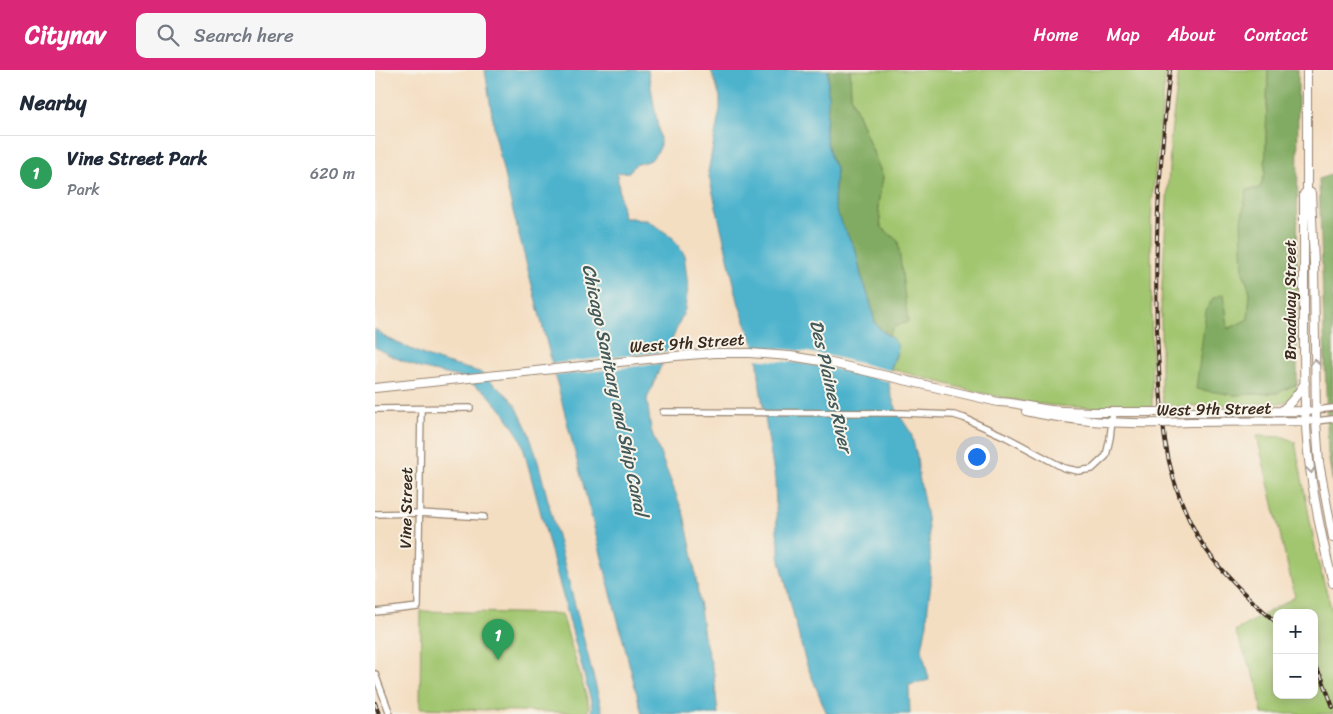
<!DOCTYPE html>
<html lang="en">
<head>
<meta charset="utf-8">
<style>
  body { margin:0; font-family:Sriracha,sans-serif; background:#f6f6f7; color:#1f2937 }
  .controls { position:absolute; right:15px; bottom:15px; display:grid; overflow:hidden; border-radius:10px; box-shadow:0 2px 12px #0003 }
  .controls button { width:45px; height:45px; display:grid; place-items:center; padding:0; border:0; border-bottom:1px solid #e0e1e3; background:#fff; color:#1f2937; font:25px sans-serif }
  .you { position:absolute; left:601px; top:386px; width:18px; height:18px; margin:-12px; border:4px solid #fff; border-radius:50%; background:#1a73e8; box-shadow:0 0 0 8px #1a73e833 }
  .badge { display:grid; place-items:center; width:32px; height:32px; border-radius:50%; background:#db2777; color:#fff; font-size:16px; font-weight:700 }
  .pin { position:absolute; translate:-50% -41px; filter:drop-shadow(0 1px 2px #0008) }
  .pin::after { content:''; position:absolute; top:26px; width:18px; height:15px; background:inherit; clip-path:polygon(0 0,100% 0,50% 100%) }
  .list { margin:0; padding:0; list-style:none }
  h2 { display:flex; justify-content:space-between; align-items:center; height:65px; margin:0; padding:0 20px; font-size:21px }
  h2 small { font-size:16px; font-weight:400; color:#747a83 }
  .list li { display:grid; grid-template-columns:32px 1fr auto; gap:15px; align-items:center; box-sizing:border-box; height:75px; padding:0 20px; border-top:1px solid #e0e1e3 }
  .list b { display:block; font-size:19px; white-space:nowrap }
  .list p { margin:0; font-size:16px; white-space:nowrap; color:#747a83 }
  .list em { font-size:16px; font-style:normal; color:#747a83 }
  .icon { flex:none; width:28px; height:28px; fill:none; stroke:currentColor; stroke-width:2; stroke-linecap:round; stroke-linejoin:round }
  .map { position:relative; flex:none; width:958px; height:644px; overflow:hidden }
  header { display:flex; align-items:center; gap:30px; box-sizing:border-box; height:70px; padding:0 25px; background:#db2777; color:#fff }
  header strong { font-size:24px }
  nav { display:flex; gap:28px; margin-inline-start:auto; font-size:18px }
  .search { width:350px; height:45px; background:#f6f6f7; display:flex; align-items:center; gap:12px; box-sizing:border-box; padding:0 18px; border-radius:10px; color:#747a83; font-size:19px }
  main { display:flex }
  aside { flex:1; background:#fff }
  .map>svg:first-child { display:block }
  .green { fill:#a2c670; stroke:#6e7847; fill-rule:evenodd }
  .forest { fill:#81ab62; stroke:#5e6a40 }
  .water { fill:#4eb3cd; stroke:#446e76 }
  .pier { fill:#f4dec2 }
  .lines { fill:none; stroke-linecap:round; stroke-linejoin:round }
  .minor-casing { stroke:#988470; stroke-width:8 }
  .major-casing { stroke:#988470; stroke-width:10 }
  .minor { stroke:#fff; stroke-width:5.5 }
  .major { stroke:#fff; stroke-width:8 }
  .rail-casing { stroke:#3b2a1e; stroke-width:4 }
  .rail { stroke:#f7f3e8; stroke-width:2; stroke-dasharray:5.5; stroke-linecap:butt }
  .major-bridge-casing { stroke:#988470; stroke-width:10; stroke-linecap:butt }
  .major-bridge { stroke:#fff; stroke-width:8 }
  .oneway { stroke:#a79f9a }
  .labels { text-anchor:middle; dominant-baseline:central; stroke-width:4; stroke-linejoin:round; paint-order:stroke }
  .street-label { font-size:16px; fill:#3b2a1e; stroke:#f7f3e8 }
  .water-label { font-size:18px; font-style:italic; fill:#425a5b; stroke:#f7f3e8 }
</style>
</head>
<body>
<header>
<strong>Citynav</strong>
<div class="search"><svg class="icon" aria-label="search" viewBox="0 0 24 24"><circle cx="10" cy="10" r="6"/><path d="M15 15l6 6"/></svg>Search here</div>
<nav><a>Home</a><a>Map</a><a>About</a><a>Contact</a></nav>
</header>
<main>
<aside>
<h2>Nearby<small></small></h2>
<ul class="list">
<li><span class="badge" style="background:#2e9e5b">1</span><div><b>Vine Street Park</b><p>Park</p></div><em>620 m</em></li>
</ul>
</aside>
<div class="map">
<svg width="958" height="644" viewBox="0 0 958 644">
  <rect width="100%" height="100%" fill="#f7f3e8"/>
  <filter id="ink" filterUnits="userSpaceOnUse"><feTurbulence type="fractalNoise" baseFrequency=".02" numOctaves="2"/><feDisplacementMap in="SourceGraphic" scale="10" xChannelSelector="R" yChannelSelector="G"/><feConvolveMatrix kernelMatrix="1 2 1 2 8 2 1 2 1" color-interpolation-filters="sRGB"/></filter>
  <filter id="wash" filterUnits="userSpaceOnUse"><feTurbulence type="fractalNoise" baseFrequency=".0096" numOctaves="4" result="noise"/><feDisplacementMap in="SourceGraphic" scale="20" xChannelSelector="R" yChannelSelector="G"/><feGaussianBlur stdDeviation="1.12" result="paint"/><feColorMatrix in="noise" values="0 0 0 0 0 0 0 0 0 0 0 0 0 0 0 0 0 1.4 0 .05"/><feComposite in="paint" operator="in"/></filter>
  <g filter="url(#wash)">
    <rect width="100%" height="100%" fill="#f4dec2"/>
    <path class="green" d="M475,0H791L778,122L776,153L777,338C737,338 698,339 658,333C610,326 563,311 516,299C521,284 528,277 514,265L519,257L503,134L508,107L476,27Z
      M804,0H893L890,103L885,118L868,202L875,222L873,250L853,259L849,225L838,228L859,325L902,323L922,314C920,325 920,328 909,333L860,334L800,338H789L786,318V231L796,64Z
      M882,366L909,367L920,372L943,492L958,544V644H887L882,614L860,561L920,527ZM902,543H939V625H902Z
      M46,541L187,544L214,636L212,643L45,638Z"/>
    <path class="forest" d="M453,0H475L476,27L508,107L503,134L506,157L523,171L533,252L519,257L514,265L506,260L500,253L495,231L486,205L481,181L462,144L459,132L461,98L456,88L451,69L453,12Z
      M893,0H923L922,314L902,323L859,325L821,319L831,241L838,228L849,224L853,259L873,249L875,222L868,202L866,151L872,120L885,118L890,103Z
      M958,104V414L953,383L944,109Z"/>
    <path class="water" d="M110,0H273L285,69V78L276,90L260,95L254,102L242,103L248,148H257L264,150H272L297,167L309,184L313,217L310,239L272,329L276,360L309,445L318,487L329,567L339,604L343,644H267L132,118L120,64Z
      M336,0H453V35L451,54V69L456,88L461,98L459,132L462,144L481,181L486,205L495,231L500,253L506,260L518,269L522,274L523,279L514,304V314L516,325L523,343L536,363L542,387L544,406L552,448L555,479L556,514L553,535L552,553L547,579L554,610L534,615L535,644H452L431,593L424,567L404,486V473L402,463L400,410L385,317L383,294L379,275L364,235L333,102L345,39V27Z
      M0,259L10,267L51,286L71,293L105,302L134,327L142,338L153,361L162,388L228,644H216L217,635L146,369L129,343L111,322L84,307L45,298L16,286L0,277Z"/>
    <path class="pier" d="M377,277L419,280L451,285L518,301L516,305L517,312L448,296L425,293L379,289Z
      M295,281L289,293L177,306L174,294Z"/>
  </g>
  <g filter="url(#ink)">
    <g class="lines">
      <g class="minor-casing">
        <path id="minor" d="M0,339L95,338
          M941,340L958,338
          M288,342L527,343L579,345L589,348L631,367L689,398L703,401L717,399L731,386L735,368L738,343
          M941,351L958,349
          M0,444L45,443L109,447
          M0,542L43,537L46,339
          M0,604L15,644"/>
      </g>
      <g class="major-casing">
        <path id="major" d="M932,0V121L936,123L939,194L941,351L944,393L958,468
          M932,121L929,124C929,171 929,218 929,264C929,304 929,343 933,382C938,426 947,470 958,513
          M0,318L301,286L340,283H374L415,286L452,292L623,332C640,332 659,338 676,340C706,343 736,342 766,342
          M651,341C695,351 742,354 787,353
          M906,341C916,334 923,324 930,313
          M814,342L934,341
          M816,352L934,351"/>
      </g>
      <use href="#minor" class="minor"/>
      <use href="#major" class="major"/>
      <g class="rail-casing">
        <path id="rail" d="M795,0C784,96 778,187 783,284C785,312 786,342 790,370C795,404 807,438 823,467C843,501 872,527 902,553
          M939,595L947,608L958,637
          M0,633L4,644"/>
      </g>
      <use href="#rail" class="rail"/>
      <g class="major-bridge-casing">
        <path id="major-bridge" d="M766,342H814
          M787,353L816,352"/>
      </g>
      <use href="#major-bridge" class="major-bridge"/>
    </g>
    <defs><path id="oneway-chevron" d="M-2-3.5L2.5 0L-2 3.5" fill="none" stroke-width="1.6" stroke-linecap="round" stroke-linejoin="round" transform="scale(1.25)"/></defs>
    <g class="oneway">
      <use href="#oneway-chevron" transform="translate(940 292) rotate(-90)"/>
      <use href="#oneway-chevron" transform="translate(936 400) rotate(82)"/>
    </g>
  </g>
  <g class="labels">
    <g class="street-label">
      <text transform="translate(915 230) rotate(-90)">Broadway Street</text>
      <text transform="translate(312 273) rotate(-4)">West 9th Street</text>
      <text transform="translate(839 339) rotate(-1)">West 9th Street</text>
      <text transform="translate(31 438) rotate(-89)">Vine Street</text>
    </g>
    <g class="water-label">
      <text transform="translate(456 316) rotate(77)">Des Plaines River</text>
      <text transform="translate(240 320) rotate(78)">Chicago Sanitary and Ship Canal</text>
    </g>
  </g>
</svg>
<div class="controls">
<button>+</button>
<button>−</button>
</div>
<div class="you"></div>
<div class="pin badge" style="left:123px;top:590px;background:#2e9e5b">1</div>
</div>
</main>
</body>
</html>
